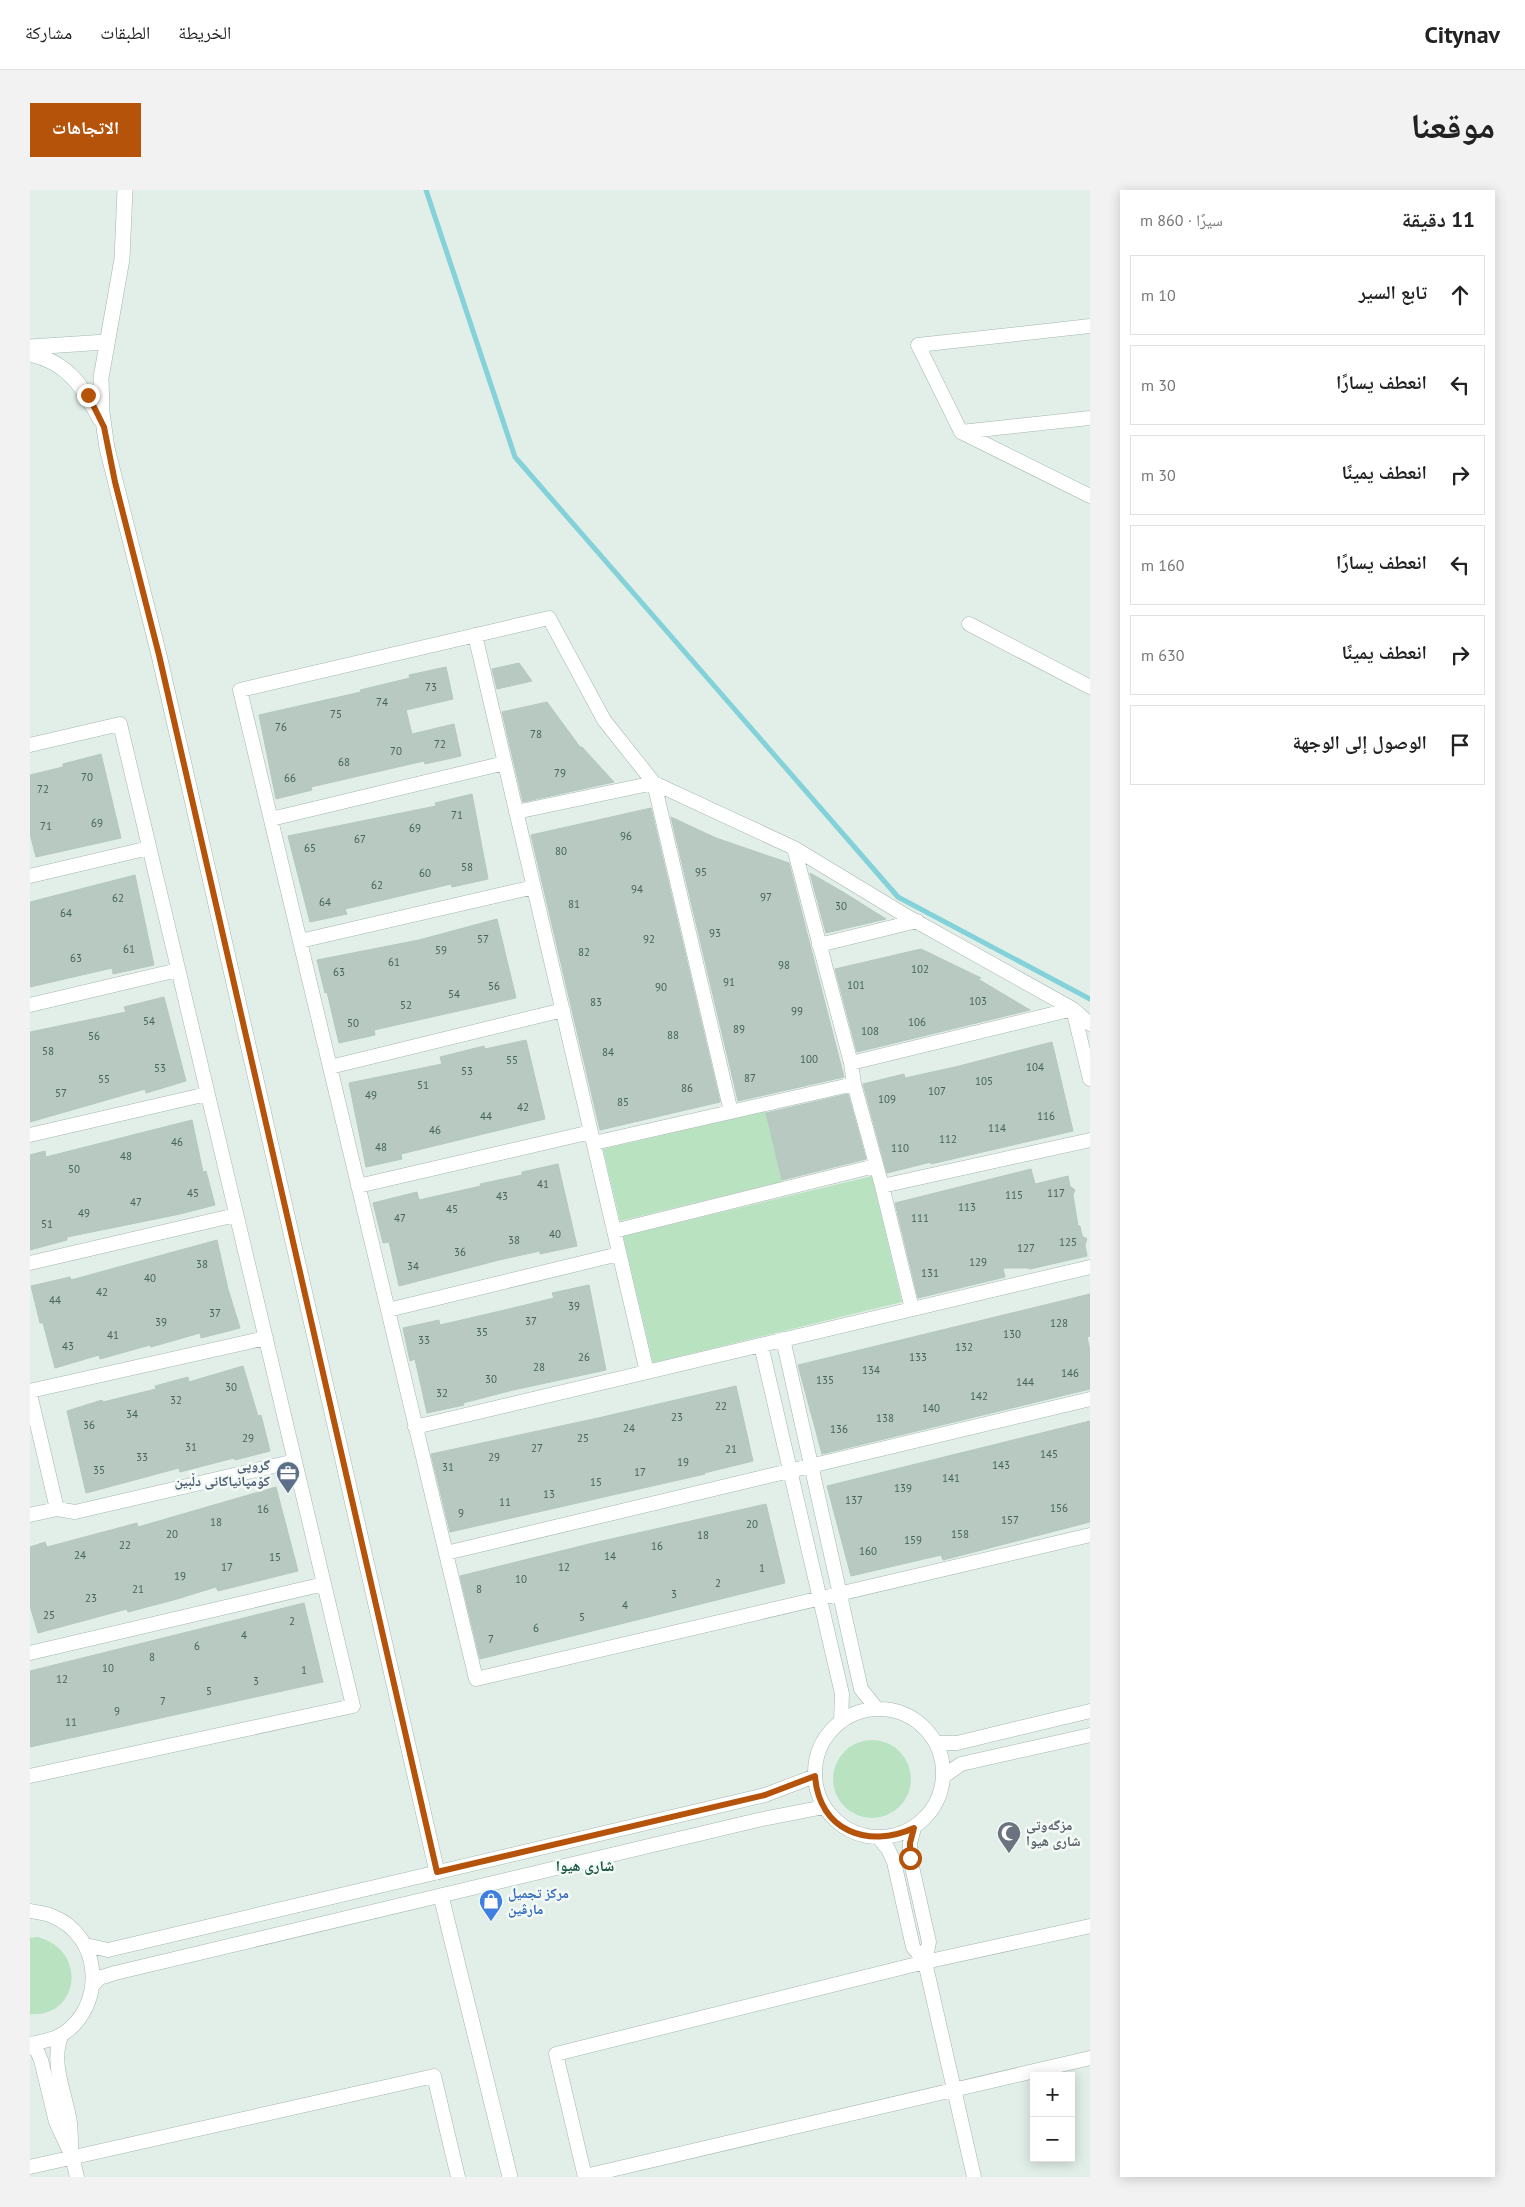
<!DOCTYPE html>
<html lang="ar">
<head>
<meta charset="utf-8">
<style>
  body { margin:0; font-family:"PT Sans","Noto Naskh Arabic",sans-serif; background:#f2f2f2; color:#222; direction:rtl }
  .controls { position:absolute; right:15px; bottom:15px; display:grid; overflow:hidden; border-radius:0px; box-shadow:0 2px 12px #0003 }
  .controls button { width:45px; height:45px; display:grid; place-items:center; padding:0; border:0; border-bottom:1px solid #e0e0e0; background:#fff; color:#222; font:25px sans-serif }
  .stop { position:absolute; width:15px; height:15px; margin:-11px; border:4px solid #b45309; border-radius:50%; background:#fff }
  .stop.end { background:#b45309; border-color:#fff; box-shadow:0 1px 5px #0008 }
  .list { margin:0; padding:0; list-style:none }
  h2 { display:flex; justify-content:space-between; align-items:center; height:65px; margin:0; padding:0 20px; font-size:21px }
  h2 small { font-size:16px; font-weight:400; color:#767676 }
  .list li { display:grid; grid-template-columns:32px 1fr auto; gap:15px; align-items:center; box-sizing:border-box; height:80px; margin:0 10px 10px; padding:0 10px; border:1px solid #e0e0e0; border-radius:0px }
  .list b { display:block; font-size:19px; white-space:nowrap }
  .list em { font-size:16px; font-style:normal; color:#767676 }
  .icon { flex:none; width:28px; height:28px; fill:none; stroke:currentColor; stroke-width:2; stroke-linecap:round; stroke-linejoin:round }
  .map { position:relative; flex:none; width:1060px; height:1987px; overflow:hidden; direction:ltr; border-radius:0px }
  header { display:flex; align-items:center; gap:30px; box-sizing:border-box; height:70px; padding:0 25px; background:#fff; border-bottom:1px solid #e0e0e0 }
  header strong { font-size:24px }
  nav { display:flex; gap:28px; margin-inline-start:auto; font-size:18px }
  .intro { display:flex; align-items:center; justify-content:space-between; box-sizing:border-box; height:120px; padding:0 30px }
  h1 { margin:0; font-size:35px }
  .button { padding:12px 22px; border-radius:0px; background:#b45309; color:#fff; font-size:18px; font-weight:700 }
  main { display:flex; gap:30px; padding:0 30px }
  aside { flex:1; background:#fff; border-radius:0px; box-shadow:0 2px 12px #0003 }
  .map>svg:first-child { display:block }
  .green { fill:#b9e2c1 }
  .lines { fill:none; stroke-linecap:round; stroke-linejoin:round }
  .stream { stroke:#84d2d9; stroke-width:5 }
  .building { fill:#b7c9c1; stroke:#b4c9be }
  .minor-casing { stroke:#a4b7af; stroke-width:15 }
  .tertiary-casing { stroke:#a4b7af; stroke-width:16 }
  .secondary-casing { stroke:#9fbbaf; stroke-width:16 }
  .minor { stroke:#fff; stroke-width:14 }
  .tertiary { stroke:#fff; stroke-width:15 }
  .secondary { stroke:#fff; stroke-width:15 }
  .route { stroke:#b45309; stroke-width:6 }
  .labels { text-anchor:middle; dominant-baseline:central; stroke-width:5; stroke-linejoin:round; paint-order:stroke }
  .number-label { font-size:11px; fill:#466459 }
  .service-label { font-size:14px; font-weight:bold; fill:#4e5e75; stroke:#f3faf6; text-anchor:end }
  .worship-label { font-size:14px; font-weight:bold; fill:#5b616d; stroke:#f3faf6; text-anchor:start }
  .shop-label { font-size:14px; font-weight:bold; fill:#366cbe; stroke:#f3faf6; text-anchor:start }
  .neighbourhood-label { font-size:15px; font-weight:bold; fill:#195643; stroke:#f3faf6 }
</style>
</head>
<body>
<header>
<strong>Citynav</strong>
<nav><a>الخريطة</a><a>الطبقات</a><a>مشاركة</a></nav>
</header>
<div class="intro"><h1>موقعنا</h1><a class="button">الاتجاهات</a></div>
<main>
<aside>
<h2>11 دقيقة<small>سيرًا · 860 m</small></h2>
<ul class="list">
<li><svg class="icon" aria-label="ahead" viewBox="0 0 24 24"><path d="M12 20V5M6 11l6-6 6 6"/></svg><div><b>تابع السير</b></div><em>10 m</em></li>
<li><svg class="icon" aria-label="left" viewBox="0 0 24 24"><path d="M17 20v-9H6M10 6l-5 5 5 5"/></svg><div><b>انعطف يسارًا</b></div><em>30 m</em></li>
<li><svg class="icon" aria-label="right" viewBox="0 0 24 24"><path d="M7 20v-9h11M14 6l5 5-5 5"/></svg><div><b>انعطف يمينًا</b></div><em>30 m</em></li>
<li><svg class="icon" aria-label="left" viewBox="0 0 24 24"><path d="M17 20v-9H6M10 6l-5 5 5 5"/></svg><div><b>انعطف يسارًا</b></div><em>160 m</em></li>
<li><svg class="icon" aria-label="right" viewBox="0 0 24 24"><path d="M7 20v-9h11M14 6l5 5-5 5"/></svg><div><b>انعطف يمينًا</b></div><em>630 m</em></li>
<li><svg class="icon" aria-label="arrive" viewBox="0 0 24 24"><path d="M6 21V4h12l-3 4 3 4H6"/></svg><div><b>الوصول إلى الوجهة</b></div></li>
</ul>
</aside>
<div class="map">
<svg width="1060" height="1987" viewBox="0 0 1060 1987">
  <rect width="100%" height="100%" fill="#e2eee8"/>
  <path class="green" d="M736,921L752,992L590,1031L573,959Z
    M842,986L872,1112L623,1173L593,1046Z
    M803 1589a39 39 0 1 1 78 0a39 39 0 1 1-78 0Z
    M8,1747C60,1762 47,1829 0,1824V1748Z"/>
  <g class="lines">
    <path class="stream" d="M396,0L485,267L868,707L1060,809"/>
  </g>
  <path class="building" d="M489,473L502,491L467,499L462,479Z
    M416,477L423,509L376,520L382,544L424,534L431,566L395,574L394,571L281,597L282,600L246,609L229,525L331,502L330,500L380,488L379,485Z
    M517,512L550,557H552L584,592L493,612L472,522Z
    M71,564L91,648L6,667L0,644V585L33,577V574Z
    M442,604L458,689L422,697L421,694L315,719L317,724L280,732L258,646L406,616L405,613Z
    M621,618L690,912L570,940L501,645Z
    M641,627L686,648L759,673L814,887L708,911Z
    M780,683L813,702L856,729L796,743Z
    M105,685L124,775L83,784L82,778L0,797V712Z
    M467,729L486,808L344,840L345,845L309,853L297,802L295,803L287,770L389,750Z
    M891,759L951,788L948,789L1000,820L827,862L805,779Z
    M134,807L156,891L116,903L115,899L0,932V842L96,822L94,817Z
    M496,850L515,929L371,964L372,969L336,977L319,893L412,874L410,867L454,856L455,859Z
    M1022,852L1043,941L901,974V972L857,983L833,894L874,884L875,888L925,877Z
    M818,904L836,969L752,990L736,923Z
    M162,930L173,982L176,981L185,1015L150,1024L37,1047V1050L0,1060V965L15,961L16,967Z
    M528,974L547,1056L510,1064V1061L469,1070L369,1096L359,1052L353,1053L343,1013L387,1002L389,1010L451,996L450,994L492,985V982Z
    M1001,979L1005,994L1038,986L1040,996L1045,1000L1043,1005L1048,1036H1050L1052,1046L1057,1049L1055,1055L1057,1066L1000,1079L998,1078H973L975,1087L888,1108L865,1013Z
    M187,1050L198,1099L210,1138L171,1148L170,1143L121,1157L120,1155L70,1169L69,1165L25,1178L13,1133H10L1,1096L40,1087L41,1090Z
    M559,1095L576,1180L483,1200L433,1213L434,1215L397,1223L385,1169L380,1171L373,1138L409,1130L410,1135L479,1119L524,1108L522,1103Z
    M1060,1104V1146L1057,1147L1060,1160V1199L792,1264L768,1175Z
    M213,1176L228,1226L231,1225L240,1261L205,1270L204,1268L150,1282L149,1278L56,1303L37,1221L72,1210L73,1212L126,1199L125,1196L158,1187L159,1192Z
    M706,1196L723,1271L674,1283L675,1284L420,1342L401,1264L568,1228Z
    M1060,1231V1332L913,1370L911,1365L821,1386L797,1296Z
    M246,1297L268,1381L188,1401L186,1397L147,1409L98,1422L97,1419L8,1443L0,1416V1357L15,1352L17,1357L107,1333L108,1337Z
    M736,1314L755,1393L450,1469L430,1386L559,1354Z
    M274,1413L293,1492L0,1557V1481Z"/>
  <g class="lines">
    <g class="minor-casing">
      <path id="minor" d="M1060,228L931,242L1060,306
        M931,242L888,155L1060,136
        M939,434L1060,497
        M445,445L617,1182
        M0,555L90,534L323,1516L0,1586
        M486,622L624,593L701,922
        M241,629L475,573
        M764,658L821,873L824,894L852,996L882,1119
        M0,686L119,658
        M270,751L504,697
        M789,755L887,731
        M0,815L148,780
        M1060,834L1043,819L873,724L764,658L624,593L574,530L519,428L210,500L446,1489L1060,1345
        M821,873L1043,819L1060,889
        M300,877L533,820
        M0,945L177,904
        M564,953L824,894
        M328,996L561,942
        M852,996L1060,950
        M584,1041L845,976
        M0,1073L206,1025
        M358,1120L589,1064
        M753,1149L831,1499L847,1519
        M731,1155L812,1504L811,1531
        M0,1201L236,1148
        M0,1204L27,1319
        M385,1237L1060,1077
        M0,1325L27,1319L45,1322L265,1271
        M416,1363L1060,1209
        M0,1463L294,1394
        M785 1583a64 64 0 1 1 128 0a64 64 0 1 1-128 0Z
        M906,1553H927L1060,1521
        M914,1586L931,1574L1060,1545
        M884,1638L880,1653V1668L899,1752L895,1772
        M849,1648L858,1659L864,1672L883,1757L895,1772L944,1987
        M0,1721C7,1722 16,1723 22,1726C72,1746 76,1815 33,1844C23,1850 11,1852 0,1854
        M56,1755L78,1760L735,1605L785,1586
        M64,1794L69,1788L85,1783L728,1630L794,1617
        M32,1844C20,1871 34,1900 39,1927C41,1937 41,1948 41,1958
        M0,1856L7,1861L11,1870L26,1932L42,1966L47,1987
        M0,1977L404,1886L428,1987
        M555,1986L1060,1868
        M555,1987L526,1864L895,1772L1060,1736"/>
    </g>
    <g class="tertiary-casing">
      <path id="tertiary" d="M95,0L92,69L71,188L72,223L77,258L129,465L407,1682
        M0,164C38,172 53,197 70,229
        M411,1706L480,1987"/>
    </g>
    <g class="secondary-casing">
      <path id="secondary" d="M0,157L76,152"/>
    </g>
    <use href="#minor" class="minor"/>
    <use href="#tertiary" class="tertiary"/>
    <use href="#secondary" class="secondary"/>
  </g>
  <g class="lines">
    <path class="route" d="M58,205L74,237L85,292L129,465L407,1682L735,1605L785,1586C789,1641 838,1659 884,1638L880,1653V1668"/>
  </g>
  <defs>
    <g id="office-pin" transform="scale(1.25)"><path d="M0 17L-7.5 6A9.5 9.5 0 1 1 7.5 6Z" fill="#5c6f8a" stroke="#f3faf6"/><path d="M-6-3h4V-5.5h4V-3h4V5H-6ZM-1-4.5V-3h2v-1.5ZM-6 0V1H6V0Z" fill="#fff"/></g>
    <g id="mosque-pin" transform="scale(1.25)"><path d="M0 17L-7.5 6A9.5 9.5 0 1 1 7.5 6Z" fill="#6b7280" stroke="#f3faf6"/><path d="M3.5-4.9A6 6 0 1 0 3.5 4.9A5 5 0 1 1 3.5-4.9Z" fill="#fff"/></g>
    <g id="shop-pin" transform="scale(1.25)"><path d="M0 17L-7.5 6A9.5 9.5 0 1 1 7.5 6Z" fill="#3f7fe0" stroke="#f3faf6"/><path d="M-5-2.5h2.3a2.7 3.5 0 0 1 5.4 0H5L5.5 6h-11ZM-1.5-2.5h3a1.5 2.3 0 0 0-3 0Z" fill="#fff"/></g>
  </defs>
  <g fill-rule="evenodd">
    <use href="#office-pin" x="258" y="1283"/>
    <use href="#mosque-pin" x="979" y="1643"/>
    <use href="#shop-pin" x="461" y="1711"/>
  </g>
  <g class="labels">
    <g class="number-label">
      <text x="401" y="497">73</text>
      <text x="352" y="512">74</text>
      <text x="306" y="524">75</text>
      <text x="251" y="537">76</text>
      <text x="506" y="544">78</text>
      <text x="410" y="554">72</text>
      <text x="366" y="561">70</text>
      <text x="314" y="572">68</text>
      <text x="530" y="583">79</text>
      <text x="57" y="587">70</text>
      <text x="260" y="588">66</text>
      <text x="13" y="599">72</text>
      <text x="427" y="625">71</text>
      <text x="67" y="633">69</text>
      <text x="16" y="636">71</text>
      <text x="385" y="638">69</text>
      <text x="596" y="646">96</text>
      <text x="330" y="649">67</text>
      <text x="280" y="658">65</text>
      <text x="531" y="661">80</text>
      <text x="437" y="677">58</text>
      <text x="671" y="682">95</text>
      <text x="395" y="683">60</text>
      <text x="347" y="695">62</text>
      <text x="607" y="699">94</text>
      <text x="736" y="707">97</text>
      <text x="88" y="708">62</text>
      <text x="295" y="712">64</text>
      <text x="544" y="714">81</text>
      <text x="811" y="716">30</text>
      <text x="36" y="723">64</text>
      <text x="685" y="743">93</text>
      <text x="453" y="749">57</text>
      <text x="619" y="749">92</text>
      <text x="99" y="759">61</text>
      <text x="411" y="760">59</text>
      <text x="554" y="762">82</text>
      <text x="46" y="768">63</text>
      <text x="364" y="772">61</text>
      <text x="754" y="775">98</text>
      <text x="890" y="779">102</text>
      <text x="309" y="782">63</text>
      <text x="699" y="792">91</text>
      <text x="826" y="795">101</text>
      <text x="464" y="796">56</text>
      <text x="631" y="797">90</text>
      <text x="424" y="804">54</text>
      <text x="948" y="811">103</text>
      <text x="566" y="812">83</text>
      <text x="376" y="815">52</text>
      <text x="767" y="821">99</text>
      <text x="119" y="831">54</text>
      <text x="887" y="832">106</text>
      <text x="323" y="833">50</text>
      <text x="709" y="839">89</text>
      <text x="840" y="841">108</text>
      <text x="643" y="845">88</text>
      <text x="64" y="846">56</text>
      <text x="18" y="861">58</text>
      <text x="578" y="862">84</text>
      <text x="779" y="869">100</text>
      <text x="482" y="870">55</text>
      <text x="1005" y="877">104</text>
      <text x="130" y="878">53</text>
      <text x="437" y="881">53</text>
      <text x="720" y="888">87</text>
      <text x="74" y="889">55</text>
      <text x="954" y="891">105</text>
      <text x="393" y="895">51</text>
      <text x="657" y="898">86</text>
      <text x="907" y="901">107</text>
      <text x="31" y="903">57</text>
      <text x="341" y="905">49</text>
      <text x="857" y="909">109</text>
      <text x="593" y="912">85</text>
      <text x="493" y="917">42</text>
      <text x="456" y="926">44</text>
      <text x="1016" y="926">116</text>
      <text x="967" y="938">114</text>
      <text x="405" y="940">46</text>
      <text x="918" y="949">112</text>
      <text x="147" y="952">46</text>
      <text x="351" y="957">48</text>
      <text x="870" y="958">110</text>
      <text x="96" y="966">48</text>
      <text x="44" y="979">50</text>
      <text x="513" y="994">41</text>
      <text x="163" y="1003">45</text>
      <text x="1026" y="1003">117</text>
      <text x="984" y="1005">115</text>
      <text x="472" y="1006">43</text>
      <text x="106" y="1012">47</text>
      <text x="937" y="1017">113</text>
      <text x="422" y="1019">45</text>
      <text x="54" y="1023">49</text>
      <text x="370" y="1028">47</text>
      <text x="890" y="1028">111</text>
      <text x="17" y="1034">51</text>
      <text x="525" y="1044">40</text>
      <text x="484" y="1050">38</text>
      <text x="1038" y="1052">125</text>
      <text x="996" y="1058">127</text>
      <text x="430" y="1062">36</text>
      <text x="948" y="1072">129</text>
      <text x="172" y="1074">38</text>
      <text x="383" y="1076">34</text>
      <text x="900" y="1083">131</text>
      <text x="120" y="1088">40</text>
      <text x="72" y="1102">42</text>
      <text x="25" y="1110">44</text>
      <text x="544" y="1116">39</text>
      <text x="185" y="1123">37</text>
      <text x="501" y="1131">37</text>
      <text x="131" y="1132">39</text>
      <text x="1029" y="1133">128</text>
      <text x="452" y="1142">35</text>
      <text x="982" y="1144">130</text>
      <text x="83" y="1145">41</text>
      <text x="394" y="1150">33</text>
      <text x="38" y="1156">43</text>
      <text x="934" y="1157">132</text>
      <text x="554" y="1167">26</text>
      <text x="888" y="1167">133</text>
      <text x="509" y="1177">28</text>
      <text x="841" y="1180">134</text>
      <text x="1040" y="1183">146</text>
      <text x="461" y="1189">30</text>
      <text x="795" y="1190">135</text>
      <text x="995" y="1192">144</text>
      <text x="201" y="1197">30</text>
      <text x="412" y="1203">32</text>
      <text x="949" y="1206">142</text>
      <text x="146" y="1210">32</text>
      <text x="691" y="1216">22</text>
      <text x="901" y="1218">140</text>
      <text x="102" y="1224">34</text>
      <text x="647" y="1227">23</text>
      <text x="855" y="1228">138</text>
      <text x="59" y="1235">36</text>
      <text x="599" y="1238">24</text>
      <text x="809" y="1239">136</text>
      <text x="218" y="1248">29</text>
      <text x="553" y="1248">25</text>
      <text x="161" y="1257">31</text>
      <text x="507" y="1258">27</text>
      <text x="701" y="1259">21</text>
      <text x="1019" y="1264">145</text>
      <text x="112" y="1267">33</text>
      <text x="464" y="1267">29</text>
      <text x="653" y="1272">19</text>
      <text x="971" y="1275">143</text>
      <text x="418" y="1277">31</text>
      <text x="69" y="1280">35</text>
      <text x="610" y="1282">17</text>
      <text x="921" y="1288">141</text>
      <text x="566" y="1292">15</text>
      <text x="873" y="1298">139</text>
      <text x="519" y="1304">13</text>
      <text x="824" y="1310">137</text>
      <text x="475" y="1312">11</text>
      <text x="1029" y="1318">156</text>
      <text x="233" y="1319">16</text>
      <text x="431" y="1323">9</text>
      <text x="980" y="1330">157</text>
      <text x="186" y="1332">18</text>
      <text x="722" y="1334">20</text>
      <text x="142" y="1344">20</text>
      <text x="930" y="1344">158</text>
      <text x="673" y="1345">18</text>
      <text x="883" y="1350">159</text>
      <text x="95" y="1355">22</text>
      <text x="627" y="1356">16</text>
      <text x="838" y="1361">160</text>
      <text x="50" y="1365">24</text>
      <text x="580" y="1366">14</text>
      <text x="245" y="1367">15</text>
      <text x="197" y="1377">17</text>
      <text x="534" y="1377">12</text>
      <text x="732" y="1378">1</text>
      <text x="150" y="1386">19</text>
      <text x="491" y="1389">10</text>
      <text x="688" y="1393">2</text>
      <text x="108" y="1399">21</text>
      <text x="449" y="1399">8</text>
      <text x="644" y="1404">3</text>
      <text x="61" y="1408">23</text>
      <text x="595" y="1415">4</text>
      <text x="19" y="1425">25</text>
      <text x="552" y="1427">5</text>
      <text x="262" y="1431">2</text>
      <text x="506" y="1438">6</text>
      <text x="214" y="1445">4</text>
      <text x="461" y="1449">7</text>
      <text x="167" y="1456">6</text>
      <text x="122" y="1467">8</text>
      <text x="78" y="1478">10</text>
      <text x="274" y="1480">1</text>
      <text x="32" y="1489">12</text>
      <text x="226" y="1491">3</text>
      <text x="179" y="1501">5</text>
      <text x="133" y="1511">7</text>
      <text x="87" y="1521">9</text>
      <text x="41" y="1532">11</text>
    </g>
    <g class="service-label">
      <text x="240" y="1275">گروپی<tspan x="240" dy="16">کۆمپانیاکانی دڵبین</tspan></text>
    </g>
    <g class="worship-label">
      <text x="996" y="1635">مزگەوتی<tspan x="996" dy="16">شاری هیوا</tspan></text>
    </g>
    <g class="shop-label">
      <text x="478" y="1703">مركز تجميل<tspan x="478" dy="16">مارڤین</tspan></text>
    </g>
    <g class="neighbourhood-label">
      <text x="555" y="1675">شاری هیوا</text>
    </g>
  </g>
</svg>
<div class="controls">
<button>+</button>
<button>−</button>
</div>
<div class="stop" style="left:880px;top:1668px"></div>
<div class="stop end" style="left:58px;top:205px"></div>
</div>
</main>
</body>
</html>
